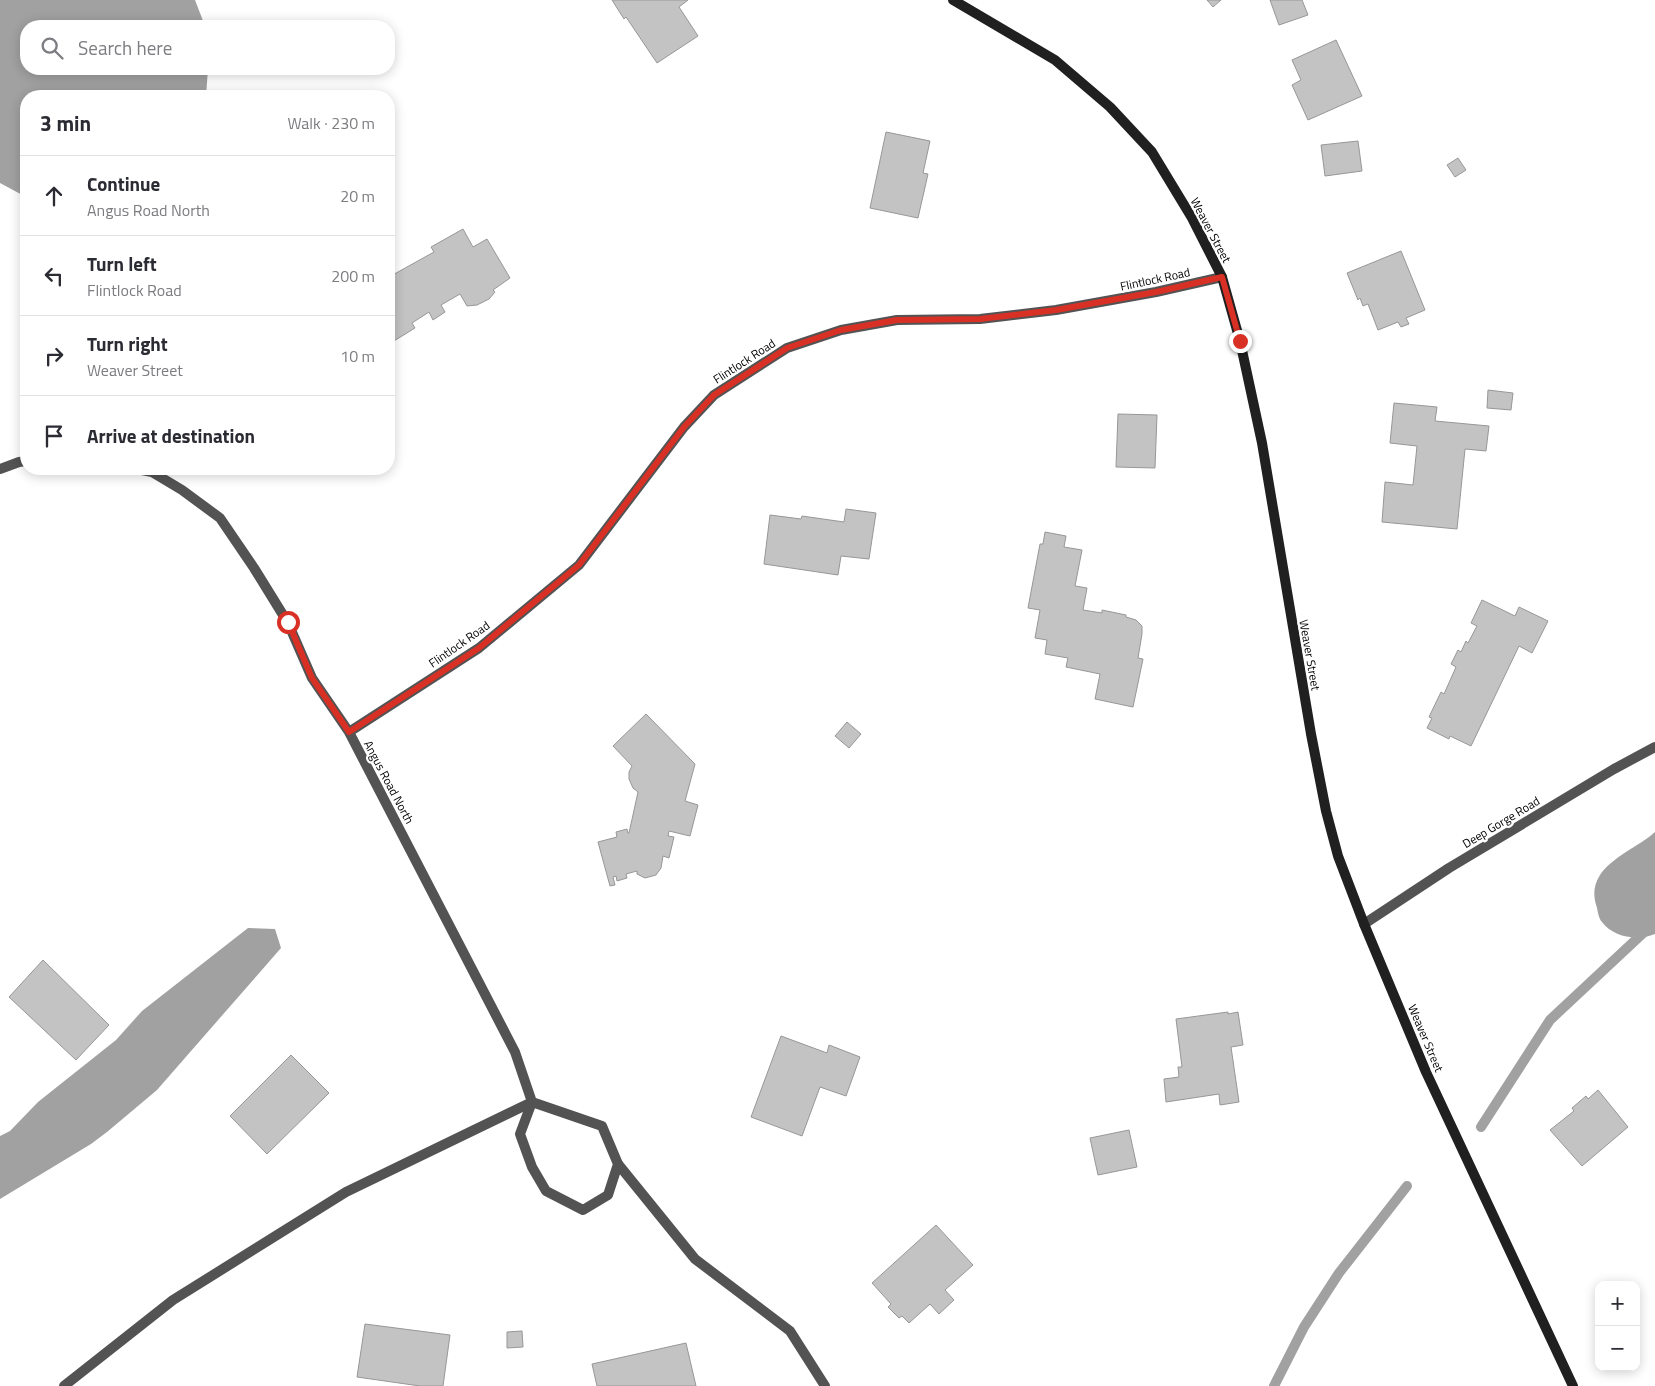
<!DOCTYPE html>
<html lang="en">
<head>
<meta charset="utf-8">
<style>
  body { margin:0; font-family:"Titillium Web",sans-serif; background:#f7f7f7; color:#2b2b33 }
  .controls { position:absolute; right:15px; bottom:15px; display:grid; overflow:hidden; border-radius:10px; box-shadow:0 2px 12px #0003 }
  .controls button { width:45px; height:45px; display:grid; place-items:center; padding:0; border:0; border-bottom:1px solid #e1e1e2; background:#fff; color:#2b2b33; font:25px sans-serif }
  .stop { position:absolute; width:15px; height:15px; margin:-11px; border:4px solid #d93025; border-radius:50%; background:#fff }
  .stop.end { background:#d93025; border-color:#fff; box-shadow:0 1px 5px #0008 }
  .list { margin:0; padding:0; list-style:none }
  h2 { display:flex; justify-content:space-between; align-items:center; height:65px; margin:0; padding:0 20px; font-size:21px }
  h2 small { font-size:16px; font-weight:400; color:#7c7c81 }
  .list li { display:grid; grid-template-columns:32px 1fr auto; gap:15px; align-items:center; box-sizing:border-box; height:80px; padding:0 20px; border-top:1px solid #e1e1e2 }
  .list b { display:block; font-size:19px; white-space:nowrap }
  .list p { margin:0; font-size:16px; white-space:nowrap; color:#7c7c81 }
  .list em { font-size:16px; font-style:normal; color:#7c7c81 }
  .icon { flex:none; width:28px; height:28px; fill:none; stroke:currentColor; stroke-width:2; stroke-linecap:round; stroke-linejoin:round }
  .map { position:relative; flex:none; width:1655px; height:1386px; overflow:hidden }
  .search { position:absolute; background:#fff; box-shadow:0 2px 12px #0003; left:20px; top:20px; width:375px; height:55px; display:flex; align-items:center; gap:12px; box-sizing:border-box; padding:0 18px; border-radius:20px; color:#7c7c81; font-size:19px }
  .panel { position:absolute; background:#fff; box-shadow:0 2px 12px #0003; left:20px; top:90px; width:375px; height:385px; border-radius:20px }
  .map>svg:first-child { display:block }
  .water { fill:#a1a1a1 }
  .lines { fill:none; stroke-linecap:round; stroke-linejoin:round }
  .stream { stroke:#a1a1a1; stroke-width:10 }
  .building { fill:#c3c3c3; stroke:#979797 }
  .lane { stroke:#535353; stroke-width:10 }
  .street { stroke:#535353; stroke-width:10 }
  .secondary { stroke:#202020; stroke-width:10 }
  .route { stroke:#d93025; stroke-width:6 }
  .labels { text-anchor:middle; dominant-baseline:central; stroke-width:4.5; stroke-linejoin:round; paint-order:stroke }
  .street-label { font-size:12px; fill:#000; stroke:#fff }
</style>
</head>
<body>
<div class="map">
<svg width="1655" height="1386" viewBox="0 0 1655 1386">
  <rect width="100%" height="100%" fill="#fff"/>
  <path class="water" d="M0,0H195L205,26H26V69H208L206,96H26V197L0,183Z
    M1655,832V934C1638,941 1614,938 1602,922C1599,919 1598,913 1597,908C1593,896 1593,886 1600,875C1613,856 1638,847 1655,832Z
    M248,928L275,929L281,948L157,1090L107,1132L91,1144L0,1199V1136L10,1131L38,1102L116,1040L142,1011Z"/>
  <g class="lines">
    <path class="stream" d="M1481,1127L1550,1020L1655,922
      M1274,1386L1304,1327L1339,1273L1407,1186"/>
  </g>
  <path class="building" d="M612,0H688L679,7L698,36L657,63L626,17L624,19Z
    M1207,0H1221L1213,7Z
    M1270,0H1302L1308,15L1279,25Z
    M1336,40L1362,96L1308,120L1292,85L1301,80L1292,60Z
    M886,132L930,141L923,173L928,174L918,218L870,208Z
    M1358,141L1362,171L1325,176L1321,145Z
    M1458,158L1466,170L1455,177L1447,165Z
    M463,229L473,247L487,239L510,278L493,290L495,292L489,299L477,305L467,306L460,294L441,305L445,312L433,320L429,312L412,323L415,328L389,344V277L434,252L431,247Z
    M1401,251L1425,310L1406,318L1409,324L1401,327L1398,322L1378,330L1368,304L1363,306L1360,298L1358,300L1347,273Z
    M1488,390L1513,393L1511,410L1487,408Z
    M1394,403L1437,407L1435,421L1489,426L1486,451L1465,449L1457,529L1382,522L1385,482L1413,485L1417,446L1390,443Z
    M1118,414L1157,415L1155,468L1116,467Z
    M846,509L876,513L869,559L841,556L838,575L764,564L770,515L801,519L802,516L844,522Z
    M1045,532L1066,536L1064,547L1082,550L1075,586L1087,588L1083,610L1102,613V610L1126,615V617L1136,620L1142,626V634L1138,658L1143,659L1133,707L1095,699L1100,674L1066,667L1068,658L1045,654L1047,640L1035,638L1040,610L1028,608L1040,544H1043Z
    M1482,600L1515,616L1519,607L1548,621L1532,653L1519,646L1471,746L1450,736L1449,739L1427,728L1432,718L1429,717L1441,692L1444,694L1456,667L1451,664L1458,650L1461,652L1466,641L1468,643L1477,626L1471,623Z
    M646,714L695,764L685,801L698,805L690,836L669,831L668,836L674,837L669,858L663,856L661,868L656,875L645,878L637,874V871L626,874L627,878L617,881L616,876L613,877L615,885L610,886L598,842L617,837L616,832L627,829L628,833H629L638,792L633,788L629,779V772L632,766L613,746Z
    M847,722L861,734L849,748L835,736Z
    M43,960L109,1025L76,1060L9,997Z
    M1228,1012V1014L1238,1012L1243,1045L1231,1047L1239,1102L1220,1105L1219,1094L1166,1102L1164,1079L1179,1077L1178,1067H1182L1176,1019Z
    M781,1036L827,1053L829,1045L860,1057L846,1096L820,1087L802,1136L751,1117Z
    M291,1055L329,1093L267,1154L230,1116Z
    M1598,1090L1628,1127L1582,1166L1550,1130L1574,1111L1572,1108L1586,1096L1588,1099Z
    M1129,1130L1137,1167L1098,1175L1090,1138Z
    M936,1225L973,1265L945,1290L954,1300L939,1314L930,1304L909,1323L902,1316L899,1318L888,1307L891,1304L872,1283Z
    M365,1324L450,1335L443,1386H420L357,1377Z
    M522,1331L523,1347L507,1348V1332Z
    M686,1343L696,1386H597L592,1364Z"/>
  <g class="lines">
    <path class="lane" d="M618,1164L695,1259L790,1331L825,1386
      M64,1386L173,1300L346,1192L532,1102"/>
    <path class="street" d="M0,469L19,462L26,461
      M137,469L152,472L182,490L220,518L254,568L288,623L312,678L349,732L515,1052L532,1102L520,1134L532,1167L546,1191L583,1210L608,1195L618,1164L602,1126L532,1102
      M349,732L479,648L579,565L684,427L714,395L787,348L841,330L897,320L980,319L1056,310L1156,292L1222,277
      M1364,924L1449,868L1614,769L1655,747"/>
    <path class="secondary" d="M953,0L1055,60L1110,107L1152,152L1192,218L1222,277L1240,341L1262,443L1311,734L1326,811L1338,856L1364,924L1426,1072L1573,1386"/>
  </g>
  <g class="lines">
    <path class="route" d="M288,622L312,678L349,732L479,648L579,565L684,427L714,395L787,348L841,330L897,320L980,319L1056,310L1156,292L1222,277L1240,341"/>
  </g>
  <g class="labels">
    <g class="street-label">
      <text transform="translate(1211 230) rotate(62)">Weaver Street</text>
      <text transform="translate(1155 279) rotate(-12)">Flintlock Road</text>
      <text transform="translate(744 361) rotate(-33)">Flintlock Road</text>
      <text transform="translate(459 644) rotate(-35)">Flintlock Road</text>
      <text transform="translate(1310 655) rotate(80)">Weaver Street</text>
      <text transform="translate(389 782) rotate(62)">Angus Road North</text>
      <text transform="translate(1501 822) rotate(-31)">Deep Gorge Road</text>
      <text transform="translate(1426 1038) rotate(67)">Weaver Street</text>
    </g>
  </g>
</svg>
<div class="controls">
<button>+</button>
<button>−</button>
</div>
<div class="stop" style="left:288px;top:622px"></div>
<div class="stop end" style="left:1240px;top:341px"></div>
<div class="search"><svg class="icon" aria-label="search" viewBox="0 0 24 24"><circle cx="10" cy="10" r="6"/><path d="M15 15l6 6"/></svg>Search here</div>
<section class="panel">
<h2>3 min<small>Walk · 230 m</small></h2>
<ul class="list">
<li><svg class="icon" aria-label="ahead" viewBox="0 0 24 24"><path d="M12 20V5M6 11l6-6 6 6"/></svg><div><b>Continue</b><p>Angus Road North</p></div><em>20 m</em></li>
<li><svg class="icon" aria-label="left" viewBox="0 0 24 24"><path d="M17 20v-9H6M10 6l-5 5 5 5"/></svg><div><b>Turn left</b><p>Flintlock Road</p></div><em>200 m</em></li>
<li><svg class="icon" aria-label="right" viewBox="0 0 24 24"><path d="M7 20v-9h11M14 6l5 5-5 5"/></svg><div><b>Turn right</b><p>Weaver Street</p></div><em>10 m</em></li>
<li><svg class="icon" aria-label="arrive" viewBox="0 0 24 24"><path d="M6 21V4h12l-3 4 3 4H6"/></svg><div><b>Arrive at destination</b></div></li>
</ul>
</section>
</div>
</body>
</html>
